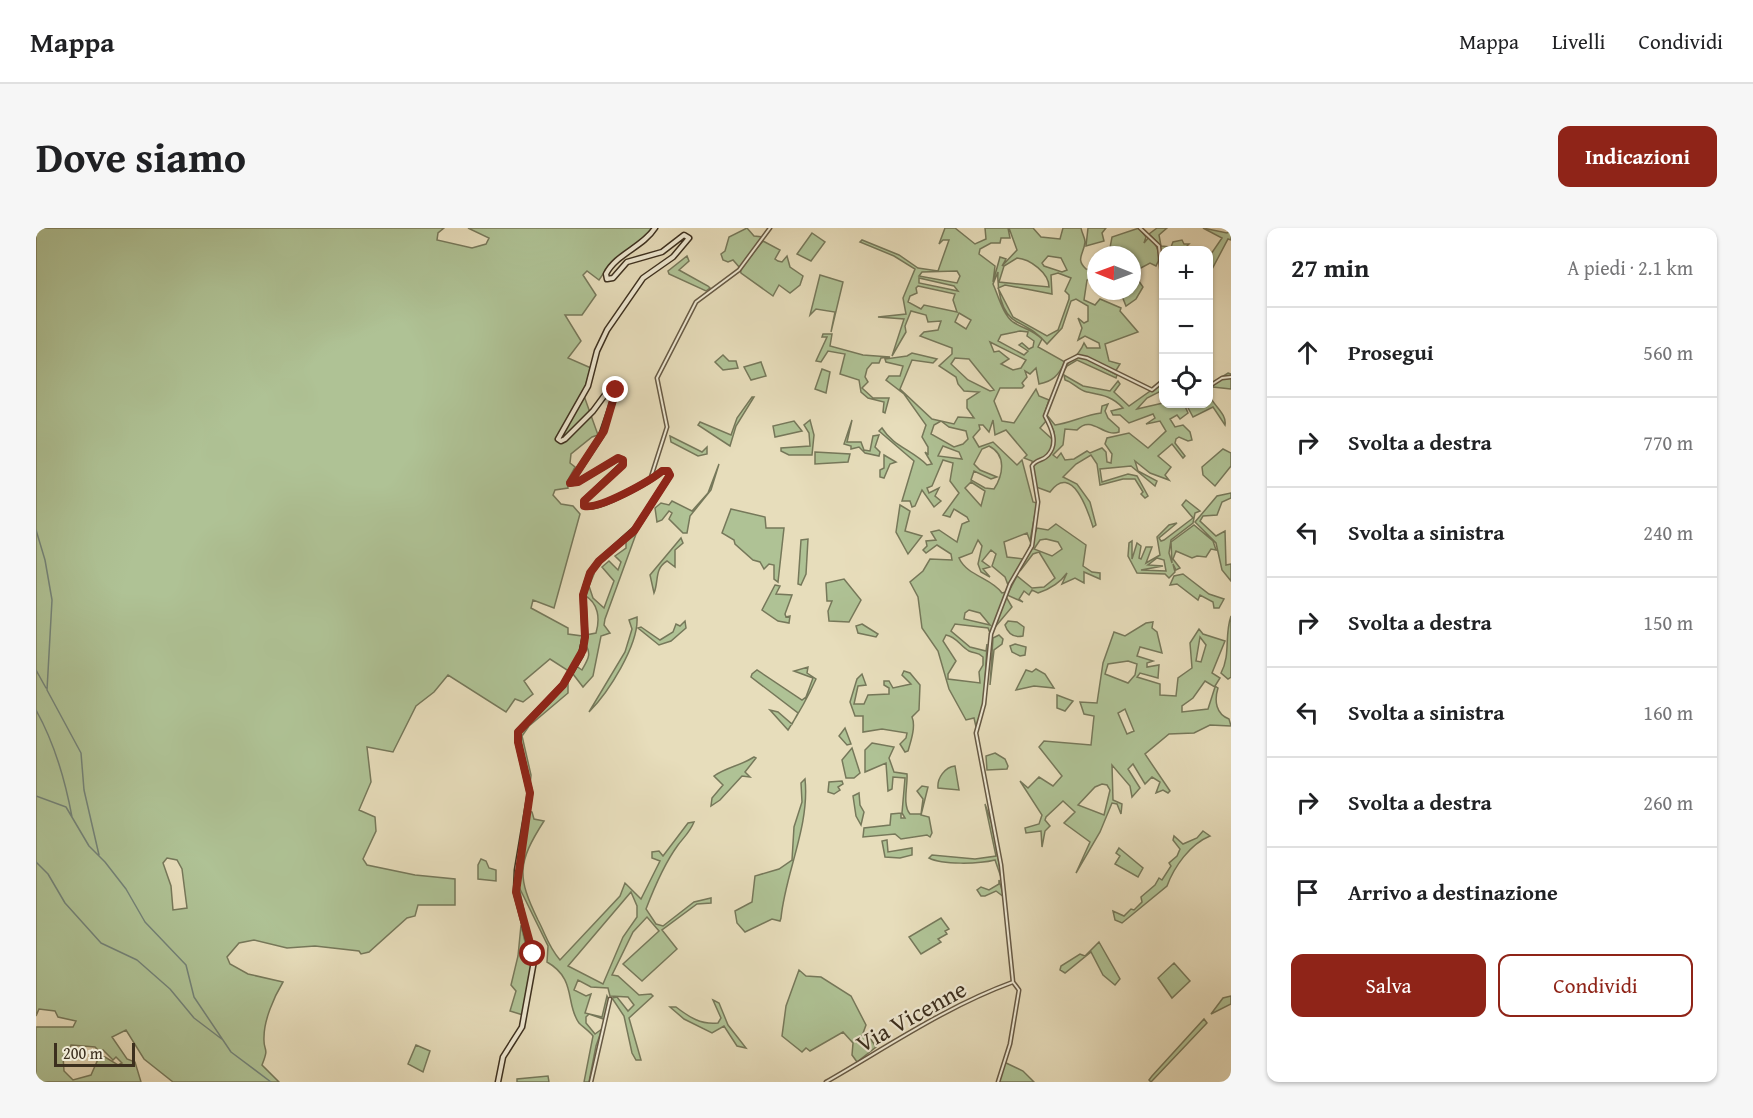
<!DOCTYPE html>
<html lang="it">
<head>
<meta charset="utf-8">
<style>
  body { margin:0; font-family:"Gentium Book Plus",serif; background:#f6f6f6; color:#202124 }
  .controls { position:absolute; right:18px; top:18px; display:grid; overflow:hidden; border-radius:12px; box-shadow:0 2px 4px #0004 }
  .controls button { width:54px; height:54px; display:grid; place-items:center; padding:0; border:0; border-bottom:2px solid #e0e0e0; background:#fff; color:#202124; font:30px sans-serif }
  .compass { position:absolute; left:1051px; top:18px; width:54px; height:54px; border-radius:50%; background:#fff; box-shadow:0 2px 4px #0004; rotate:271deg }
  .scale { position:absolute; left:18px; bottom:15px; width:81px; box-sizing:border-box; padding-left:6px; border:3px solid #3c2f1e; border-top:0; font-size:16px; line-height:21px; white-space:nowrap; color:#3c2f1e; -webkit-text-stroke:4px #efe9d3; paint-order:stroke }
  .stop { position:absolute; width:18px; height:18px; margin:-14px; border:4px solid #8f2418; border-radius:50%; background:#fff }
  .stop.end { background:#8f2418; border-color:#fff; box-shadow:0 2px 6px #0008 }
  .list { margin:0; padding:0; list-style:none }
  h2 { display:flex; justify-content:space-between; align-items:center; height:78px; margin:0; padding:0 24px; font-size:26px }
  h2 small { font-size:20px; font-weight:400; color:#757577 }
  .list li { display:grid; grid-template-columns:39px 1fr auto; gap:18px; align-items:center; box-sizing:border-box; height:90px; padding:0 24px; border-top:2px solid #e0e0e0 }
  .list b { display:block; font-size:22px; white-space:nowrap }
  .list em { font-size:20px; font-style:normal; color:#757577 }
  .actions { display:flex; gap:12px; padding:18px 24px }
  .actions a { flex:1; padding:14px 0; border:2px solid #8f2418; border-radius:12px; text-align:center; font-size:21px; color:#8f2418 }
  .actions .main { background:#8f2418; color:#fff }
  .icon { flex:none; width:33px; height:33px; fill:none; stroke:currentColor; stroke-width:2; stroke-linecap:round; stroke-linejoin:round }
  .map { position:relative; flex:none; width:1195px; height:854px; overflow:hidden; border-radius:12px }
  header { display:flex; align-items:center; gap:36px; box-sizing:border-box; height:84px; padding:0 30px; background:#fff; border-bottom:2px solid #e0e0e0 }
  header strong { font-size:28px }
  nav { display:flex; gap:33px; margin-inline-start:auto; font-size:21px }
  .intro { display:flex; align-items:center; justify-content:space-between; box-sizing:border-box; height:144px; padding:0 36px }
  h1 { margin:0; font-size:42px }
  .button { padding:15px 27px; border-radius:12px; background:#8f2418; color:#fff; font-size:21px; font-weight:700 }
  main { display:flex; gap:36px; padding:0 36px }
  aside { flex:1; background:#fff; border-radius:12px; box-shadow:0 2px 4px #0004 }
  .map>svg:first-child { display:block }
  .green { fill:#afc295; stroke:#76785a; stroke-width:1.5; fill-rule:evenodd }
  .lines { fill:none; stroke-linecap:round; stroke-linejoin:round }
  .stream { stroke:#738379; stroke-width:1.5 }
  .minor-casing { stroke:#675a45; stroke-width:5 }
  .secondary-casing { stroke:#3c2f1e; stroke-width:7 }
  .minor { stroke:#efe9d3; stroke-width:2 }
  .secondary { stroke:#efe9d3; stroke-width:4 }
  .route { stroke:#8f2418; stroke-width:8 }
  .labels { text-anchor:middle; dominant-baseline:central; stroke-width:4.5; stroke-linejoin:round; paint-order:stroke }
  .street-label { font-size:24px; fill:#3c2f1e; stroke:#efe9d3 }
</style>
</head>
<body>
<header>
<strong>Mappa</strong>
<nav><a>Mappa</a><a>Livelli</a><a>Condividi</a></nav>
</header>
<div class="intro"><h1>Dove siamo</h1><a class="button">Indicazioni</a></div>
<main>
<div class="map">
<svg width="1195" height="854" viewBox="0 0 1195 854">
  <rect width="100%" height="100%" fill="#e7ddbb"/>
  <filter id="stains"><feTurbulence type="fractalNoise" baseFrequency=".00333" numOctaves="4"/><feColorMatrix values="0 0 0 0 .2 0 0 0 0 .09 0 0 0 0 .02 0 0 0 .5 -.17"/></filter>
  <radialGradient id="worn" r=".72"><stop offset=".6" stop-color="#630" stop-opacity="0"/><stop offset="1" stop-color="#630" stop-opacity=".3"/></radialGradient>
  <path class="green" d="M0,0H408L402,5L401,12L436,20L450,16L453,10L432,0H615L614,4L574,36L563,52L551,43L547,47L560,67L546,87H529L545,113L532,130L555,140L547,165L562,207L556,209L535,226L534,235L539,239L531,254L532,260L519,262L517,267L525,276L537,278L544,286L518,380L497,372L495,380L532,400V406L546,408L543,426L534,444L514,431L488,453L497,466L487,474L479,471L470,484L412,447L398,464L380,478L357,524L331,519L335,554L323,582L339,589L340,603L327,631L331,637L379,647L419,651V677H382L379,688L371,690L333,724L325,726L323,723L279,718L251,720L218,712L203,715L191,729L194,736L212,746L247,754C238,769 228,792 228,809C227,825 234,817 226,837L243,854H137L108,831L90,802L76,809L91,831L99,834L105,854H0V799H37L40,793L22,789L19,783L3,781L0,788ZM131,630L141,632L146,641L151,680L137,682L135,658L127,635ZM35,817L59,819L64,824L67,822L77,832L80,829L86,835L82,837L69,829H63L55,847L37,852L28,843L27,828L37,829L33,823Z
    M711,0L718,8L727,9L704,40L697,32L692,34L687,32L685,26L689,23L693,9Z
    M909,0H919L939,16L950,11L949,0H972L974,10H965L964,15H955L944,21L943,26L959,38L957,54L964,29L970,31L966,38L981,22L973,0H997L1005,9L1024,11L1027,0H1045C1046,6 1049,9 1049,14C1048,26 1039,31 1050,41L1060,42V50L1051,52L1048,72L1059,77L1064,71L1085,80L1084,83L1102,104L1069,116L1073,133L1084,136L1079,144L1066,139L1081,147L1080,150L1041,132L1031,138L1022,152C1029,130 1040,135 1048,115L1051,120H1064L1063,115L1049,108L1042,112L1046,100L1042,90L1048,95L1052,93V78L1040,71L1035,73L1026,100L1011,116C1001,104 994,101 981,94C964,85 961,59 962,44L957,56C962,67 967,87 977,94C988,101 997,102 1006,111L1002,119L1029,134C1022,148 1017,153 1003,156L1000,140L994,146L989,143L991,149L986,155L988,158L986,160H964L958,173L966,193L978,195L1000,161L1003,168L1013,172L1008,187L1016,203L1010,193L1004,200L1016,211L1017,217L1018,204L1010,186L1019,197C1034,195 1049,187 1065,185L1066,178L1072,176L1069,183L1072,190L1083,200V204C1067,210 1056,186 1041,202L1029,201L1027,217L1017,227L1021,230L1025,225L1029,232L1038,231L1051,223L1054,225L1066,220L1070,224L1071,234L1075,235L1076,226L1069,216L1071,210L1093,205L1112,220L1130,203L1124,193L1110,196L1119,190L1117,186L1093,195L1084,187H1077L1075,183L1087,180C1076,168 1066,167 1051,164C1042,162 1037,154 1029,152L1028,147L1047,158L1074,163L1082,153L1084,156L1078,164L1093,178L1127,154L1125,163L1111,170L1101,181L1127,175L1148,176L1152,185L1144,191L1141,187L1134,191L1139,199L1147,197L1154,204L1156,212L1152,213L1143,209L1140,211L1139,215L1149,228L1147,230L1136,216L1122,228L1135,239L1129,247L1133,252L1114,245L1099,233L1102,243L1121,253L1119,258L1095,238L1064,241L1066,254L1092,246L1101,248L1112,268L1109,270L1105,266L1107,264L1099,251H1087L1064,257L1061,236L1055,227L1040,236L1027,249L1041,256L1054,274L1060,297L1057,299C1052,283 1036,234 1014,264L1000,259L996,233L988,230L991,227L970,202L959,207L957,192L953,204L947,197H943L944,201L937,209L943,219L957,214L981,237L986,232L997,274L1001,275L994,313L991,305L968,314L971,329L988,331L972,357L969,349L956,338L960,326L955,322L946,333L954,339L947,341L954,349L945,344L942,336L946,318L942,312L936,325L923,330C931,348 956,350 966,365L970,364L969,367L976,379L954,405L952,400L919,396L915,403L934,419L950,423L951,416L948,474L940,499L938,490L930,492L913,461L902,423L886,400L882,369L874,354L887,343L894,331L916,332L915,326L901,317L890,325L887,322L891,318L890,313L900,312L895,304L903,302L921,314L926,296L933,293L931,289L918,281L914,289L907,287L923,265L914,253L917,235L907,232L896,258L891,260L893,265L903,260L899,268L905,273L898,279L886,262L879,278L876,279L874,273H866L878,233L843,203L846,200C857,218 876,222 891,237L896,236L889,224L892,226V219L886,209L890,197L868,166L850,152L853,148H864L867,138L850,134L849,131L871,128L876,125L901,131L897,135L876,132L864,161L896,191L918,196L922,189L938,190L931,180V172L943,164L928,163L922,156L920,149L903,138L916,126V120L884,108L888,104L902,102L905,93L892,94L890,87L875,83L869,98L870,104L856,128L868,91L842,89L870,86L867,70L879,41L858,28L824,14L826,12L863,27L882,40L902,43L913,12H907L903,16ZM1012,28L1025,30L1031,42L1026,44L1008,38L1006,35ZM981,30C994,31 1013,45 1013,59L963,54L968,38ZM921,43L924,48L921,55L883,48L886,44ZM1022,45L1035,50L1029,63L1033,67V71L1022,102L1011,108L977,89L962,60L969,57L1016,66L1015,47ZM883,50L918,58L922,63L883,55ZM882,58L919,66L917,72L921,84L888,77L885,81L872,74L874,68L881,65L880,60ZM923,85L935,92L930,101L919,94ZM984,103L992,104L991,108L998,113L997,119L993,121L986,115L983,117L992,123L988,127L962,113L965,107ZM954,114L990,132L985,140L977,142L965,136L973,131L963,123L958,124ZM919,130L933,131L958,162L954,163L932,152L915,136ZM905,193L913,199L930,203L932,211L927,216L918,219L895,206L898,197ZM907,218L923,224L926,231L902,228ZM953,218C971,227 967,247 958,261L949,260L935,252L938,243L955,251L961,249L944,242L938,236L946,221ZM935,254L949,263L945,278L929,260ZM933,382L944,385L954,397L928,391L929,385ZM910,407C921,409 924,418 933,423C939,426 941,423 947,429V437L943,444L944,455L912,451V446L920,433L907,413Z
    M1052,0H1070L1066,5L1068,13L1050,18Z
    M1103,0L1110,9L1108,15L1113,9C1121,17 1127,27 1120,38L1114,35L1101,42L1100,49L1107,59L1100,71L1090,78L1084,63H1096V27L1073,25L1076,9Z
    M1121,0H1131L1123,7L1125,18L1135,19L1137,14L1146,12L1148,16H1153L1151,18L1154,22L1137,20L1128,22L1127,64L1122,15L1113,6Z
    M1167,0L1191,5L1195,2V12L1192,11L1174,45L1173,65V29L1186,10Z
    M776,5L789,14L775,33L761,26Z
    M727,13L744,22L739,31L742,33L746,34L751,28L754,39L767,48L764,57L754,65L743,57L737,68L705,45L704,41Z
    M651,28L653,33L643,42L672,58L674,60L670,63L633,46L632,43Z
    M784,47L807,54L795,104L799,84L780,81L774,87Z
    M787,106H796L794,118L827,127L854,129L845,130L843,135H836L831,141L829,149L832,154L826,160L837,170H853L849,185L847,184L848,174L832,170L825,164L823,152L804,146L809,126L792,123L785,134L780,133L791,109H786Z
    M687,127L693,133H700L702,140L687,142L679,134Z
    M725,134L730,148L715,152L708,139Z
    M786,141L794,144L790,165L779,161Z
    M1192,145L1195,146V161L1177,159V156L1186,149L1173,157Z
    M1173,167C1178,178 1191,186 1189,197L1177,179L1157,189L1150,176H1172Z
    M716,169H718L700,198L694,218L662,197L664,194L695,207L701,190Z
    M774,192L778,207L776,227H753L745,223V220L774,218L773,205L768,197Z
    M816,192L811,214H825L828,222L834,223L837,208L843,207L839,219L844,224L843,228L829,225L823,219L815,221V218L808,216Z
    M758,193L766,203L739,209L737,198Z
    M634,208L666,224L671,219V226L662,228L635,214Z
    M1187,221L1195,225V238L1179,258L1167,247L1166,239Z
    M779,224L814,226L812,234L779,236Z
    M848,227L860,234L854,236L848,250L844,249V242L848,240Z
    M683,236L675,262L654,288L651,305H647L633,291L636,285L633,283L626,292L621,294L619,280L625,275L633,277L636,273L656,283L672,265Z
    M1195,265V270L1186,274L1181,287L1167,288L1164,293L1180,308L1189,303L1190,337L1195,336V353L1186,342L1180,315L1159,294L1181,268Z
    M1150,272L1164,283L1159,285L1157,295L1135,312L1133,325L1136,335L1135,314L1158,297L1177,313L1180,322L1175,321L1170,329L1161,328L1156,330L1140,323L1137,331L1144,340L1140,342L1137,336L1139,344L1133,350L1129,346L1101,345L1092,328L1093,315L1096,313V331L1101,315L1105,318L1103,330L1105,331L1110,319H1116L1110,335L1124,327L1121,309L1133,297L1141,295L1123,310L1125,313L1128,312L1157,290L1146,277ZM1121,330L1128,332L1130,343L1105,342L1127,338L1112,337Z
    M864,277L874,283L869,303L886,308L872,326L860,304Z
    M695,281L729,289L730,300H748L742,354L738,351V337L733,336L728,341L724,334L717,332L699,316L698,312L686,305Z
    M1020,296L1050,317L1047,338L1056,344L1064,345V351L1048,344V355L1039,350L1026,356L1031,345C1024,355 1014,361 1002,365L996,362L993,367L988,363L983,371L987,374L971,367L981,348L996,360L1008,359L1019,350L1003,324L997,326L984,343L1001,300L1012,302ZM1010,311L1022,314L1026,321L1016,328L998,321L1004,312Z
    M600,306L569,391L568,397L574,405L565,408L557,448L547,459L537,446L540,438L546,442C552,431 556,426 549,416L550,407L560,405C564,391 563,375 548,367L557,343L558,346L553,358L557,370L568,380L578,353L566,339L573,333L582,342L585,334L579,328L590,320V313Z
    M645,310L647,315L639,322V339L631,333C618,341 623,353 618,365L614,347Z
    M772,311L770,346L765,357L762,356L765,312Z
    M1147,346L1173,366L1188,371L1183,380H1178L1177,374L1164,367L1162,372L1141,356L1134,357L1138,348Z
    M808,351L825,372L813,394L793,393L792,383L796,373H791L790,355Z
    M739,357L744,358L740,366L756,367L749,386L750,389L754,388L753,395L742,393L726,382Z
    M1195,388V449L1192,451L1185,445C1195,426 1188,408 1195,388Z
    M601,389C603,417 572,465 553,484L589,424L596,401L593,392Z
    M649,393L650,400L635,413L623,417L602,400L605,399L624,412L637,404L640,396L644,398Z
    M972,393L981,394L988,399L987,408C978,410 972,406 969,397Z
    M1117,394L1116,400L1121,404L1126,425L1104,419L1101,428L1117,433L1111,435V439L1123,437L1122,450L1104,445L1101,449L1124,456V467L1140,468L1142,450L1156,440L1154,415L1163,401L1167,406L1189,413L1176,445L1184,450L1179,458L1182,460C1178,473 1180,486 1193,491L1195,498L1174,497L1158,505L1133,506L1109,526L1134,563L1132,565L1127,562L1120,565L1124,554L1116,549L1109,556L1097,536L1092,541L1104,560L1096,569L1094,558L1076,537L1077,572L1086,576L1085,586L1081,576L1076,575L1064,604L1040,645L1054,614L1028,595L1039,584L1027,573L1010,589L1009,592L1014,598L1009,603L1006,619L1005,603L990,605L989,600L1003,596L1006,587L984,553L992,560L1003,549L1017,558L1026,548L1003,519L1008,513L1055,517L1058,488L1048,486L1044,474L1061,475L1067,435L1078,404L1089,408L1110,395ZM1164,409L1170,417L1165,434L1160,433ZM1092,433L1101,436L1099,447L1092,455L1069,446L1072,436ZM1169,453L1179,459L1172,481L1146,484V478L1157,470ZM1089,481L1098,503L1091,506L1082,485ZM1066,556L1071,557L1074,562L1068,587L1042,577L1059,559Z
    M826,396L842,406L840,409L822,405L820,398Z
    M963,407L967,411L966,416L958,422L954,457L957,410Z
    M979,416L990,419L989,427L984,428L976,424L974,418Z
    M772,439L771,445L780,451C772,469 763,485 752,502L734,482L742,484L756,496L762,485L715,449L716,446L721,442L766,472L770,469L777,450L758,443Z
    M1000,441L1009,446L1018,460L998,458L980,462L990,442L996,444Z
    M868,443L874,445L884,457L883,482L876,489C880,498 875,513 872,523L869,524L864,516L870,510L871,505L846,501L827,504V488H819L814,474L821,451L826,446L830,457L822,458L818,476H828L832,467L853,466V460L848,457V453H853L857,460L875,456L866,447Z
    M532,452V465L493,498L486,508L495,547L494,558L483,505Z
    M1021,467L1037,473L1029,483L1021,480Z
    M809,500L815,516L811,517L803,508Z
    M836,515L858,519L853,530L858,544L871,546C872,557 866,577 874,586H885L887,571L881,563L886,558L892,559L885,587L893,589L896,605L894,609L891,607L865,611L859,606L827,609L828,600L854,597L855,586L865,585V590H869L866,585L869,550L857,549L856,561L852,563L850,535L829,544V522Z
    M816,520L824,545L818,550H810L806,532Z
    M959,525L969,531L972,538L971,541L951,542L950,528Z
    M718,529L720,530L709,544L714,549L706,548L684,572L675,578L676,570L687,557L678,548C691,539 704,538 718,529Z
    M919,538L923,562L902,560C901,550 909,539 919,538Z
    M769,551C774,598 749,646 745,690L744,693L736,691L709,704L701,695L699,683L716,674L719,648L743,641L756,632L758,599L766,574L765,555Z
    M806,553L807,556L802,559L804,562L798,566L792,564L793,554Z
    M823,565L824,577L828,584L825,597L820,588L817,568Z
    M949,576L956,596L966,652L959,632C943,636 906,637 893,630L896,627L939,631L960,628Z
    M493,583L496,584L498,591L508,593C481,635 481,649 502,692C510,707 512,718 524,732L584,668L589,655L605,671L624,633L616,630V624L623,623L627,628L652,595L658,594C654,604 648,609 642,617C628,636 618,660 610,681L620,696L627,698L658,674L675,670V675L661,676L626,702L641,721L606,753L587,736L623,703L611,689L597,704L576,747L582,748L603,767L615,766L617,768L593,790L605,832H600L596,825L588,788L576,770L581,769L592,783L598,777L592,769L574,768L572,760L555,759L542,752L538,762L550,768L555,766L549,785L566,789L571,768L573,772L570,792L553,786L550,789V795L559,806L566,801L560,818L553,854H548L557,808C553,803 547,799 543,795C529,776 541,751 511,734L512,718L483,659L496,721L482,667L481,652ZM595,664L601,678V689L587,709L567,756L532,738Z
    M1167,603L1174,608C1154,616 1138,639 1131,658L1086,695L1079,692L1077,683L1088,688L1095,681L1098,682L1106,674L1105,669L1119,657L1123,650L1126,652L1135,638L1133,635L1141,628L1144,621L1137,612L1138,608L1147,616L1161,610Z
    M851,612L852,624L876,620V627L864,630L849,629L846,613Z
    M1083,620L1107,640L1102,649L1079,636L1084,628L1080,625Z
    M445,631L450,633L453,640L460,642V653L442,651V637Z
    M963,652L968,669L960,663L949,668H945L941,662L945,659L953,662L963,656Z
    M905,690L913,701L909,703L911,706L902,711L905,714L885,726L873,709Z
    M485,697L495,739L487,787L474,783L480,763L475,757L482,728Z
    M1063,714L1084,751L1079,757L1067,747L1055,724L1029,745L1024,742L1025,738L1044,726L1049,728Z
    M1138,735L1154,753L1136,770L1122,750Z
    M763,742L770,748L785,749L815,768L830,797L826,808L834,810L840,819L821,834L816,827L817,815L807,804L774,823L770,820L766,824L746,808L750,778Z
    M1195,768V776L1175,786L1187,770Z
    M677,772L683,775L692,797L710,820L701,818L688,798L676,805L648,791L634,779H640C653,789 665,797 682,795L685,790Z
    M1168,791L1171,795L1115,854L1113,852L1116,848Z
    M380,817L394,823L387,844L372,836Z
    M968,834L987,843L998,854H963Z
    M512,848L513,854H481V851Z"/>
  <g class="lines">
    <path class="stream" d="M0,302L9,332L16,372L11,462L45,525L48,562L63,627
      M0,442L10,460
      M0,482C19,516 29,551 36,589
      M0,568L30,579L53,618L69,634L90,661L109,694L150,737L158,769L195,824L235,854
      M0,634L12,646L29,675L65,715L101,732L134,761L158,790L187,812"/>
    <g class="minor-casing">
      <path id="minor" d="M1104,0L1123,18L1128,66
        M1172,159L1186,150L1195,149
        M615,249L631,199L621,150L660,74L703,42L734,0
        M977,754L965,637L940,505L948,476L955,406L974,356L996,318L1002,274L996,238C1000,231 1007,233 1012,227C1023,215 1015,199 1009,188L1030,134L1042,128L1051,130L1116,162L1128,152
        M555,854L574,771
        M790,854C851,819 911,778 977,754
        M962,854L974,816L983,762L977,754"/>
    </g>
    <g class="secondary-casing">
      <path id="secondary" d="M462,854L467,829L486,799L498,733L480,664L481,642L494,565L482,514V504L527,457L545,427L549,409L547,367L554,345L563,333L600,300L634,247L632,243H626C614,253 562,283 548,278V273L587,236V232L582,230L542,254L534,255L565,208L580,164L578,159L574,160L557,183L529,211L525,213L522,211L552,158L561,123L571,102L607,50L637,29L653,10L648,7L626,24L591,34L577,50L571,51L570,46C580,26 607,19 619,0"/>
    </g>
    <use href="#minor" class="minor"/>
    <use href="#secondary" class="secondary"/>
  </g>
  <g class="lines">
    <path class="route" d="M497,726L480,664L494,565L482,514V504L527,457L547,422L549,409L547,367L554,345L563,333L598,303L634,247L632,243H626C614,253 563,282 548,278V273L587,237V232L582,230L542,254L534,255L568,203L580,162"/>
  </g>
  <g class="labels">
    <g class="street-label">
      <text transform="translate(875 788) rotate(-29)">Via Vicenne</text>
    </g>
  </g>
  <rect width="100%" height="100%" filter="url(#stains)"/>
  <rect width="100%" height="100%" fill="url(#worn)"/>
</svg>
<div class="controls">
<button>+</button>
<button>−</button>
<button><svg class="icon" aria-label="locate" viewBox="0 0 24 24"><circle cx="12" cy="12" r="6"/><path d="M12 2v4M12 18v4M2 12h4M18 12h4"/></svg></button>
</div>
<svg class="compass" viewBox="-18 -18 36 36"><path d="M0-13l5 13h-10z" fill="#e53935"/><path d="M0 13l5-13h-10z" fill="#757577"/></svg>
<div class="scale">200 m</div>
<div class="stop" style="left:497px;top:726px"></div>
<div class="stop end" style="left:580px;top:162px"></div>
</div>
<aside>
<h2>27 min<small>A piedi · 2.1 km</small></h2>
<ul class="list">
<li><svg class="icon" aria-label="ahead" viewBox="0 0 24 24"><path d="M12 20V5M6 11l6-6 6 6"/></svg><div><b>Prosegui</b></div><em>560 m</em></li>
<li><svg class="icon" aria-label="right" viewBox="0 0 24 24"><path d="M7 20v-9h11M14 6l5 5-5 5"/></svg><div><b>Svolta a destra</b></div><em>770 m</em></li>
<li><svg class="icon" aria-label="left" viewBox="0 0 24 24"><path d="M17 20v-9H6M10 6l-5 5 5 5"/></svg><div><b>Svolta a sinistra</b></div><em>240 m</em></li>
<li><svg class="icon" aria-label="right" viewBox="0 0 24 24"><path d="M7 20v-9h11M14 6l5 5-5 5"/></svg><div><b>Svolta a destra</b></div><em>150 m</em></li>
<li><svg class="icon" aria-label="left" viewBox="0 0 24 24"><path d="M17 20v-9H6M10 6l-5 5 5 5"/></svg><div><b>Svolta a sinistra</b></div><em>160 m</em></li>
<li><svg class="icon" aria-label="right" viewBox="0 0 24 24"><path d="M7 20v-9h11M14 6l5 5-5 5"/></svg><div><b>Svolta a destra</b></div><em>260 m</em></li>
<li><svg class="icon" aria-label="arrive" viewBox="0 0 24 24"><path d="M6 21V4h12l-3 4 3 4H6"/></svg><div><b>Arrivo a destinazione</b></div></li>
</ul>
<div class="actions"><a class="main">Salva</a><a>Condividi</a></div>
</aside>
</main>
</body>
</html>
